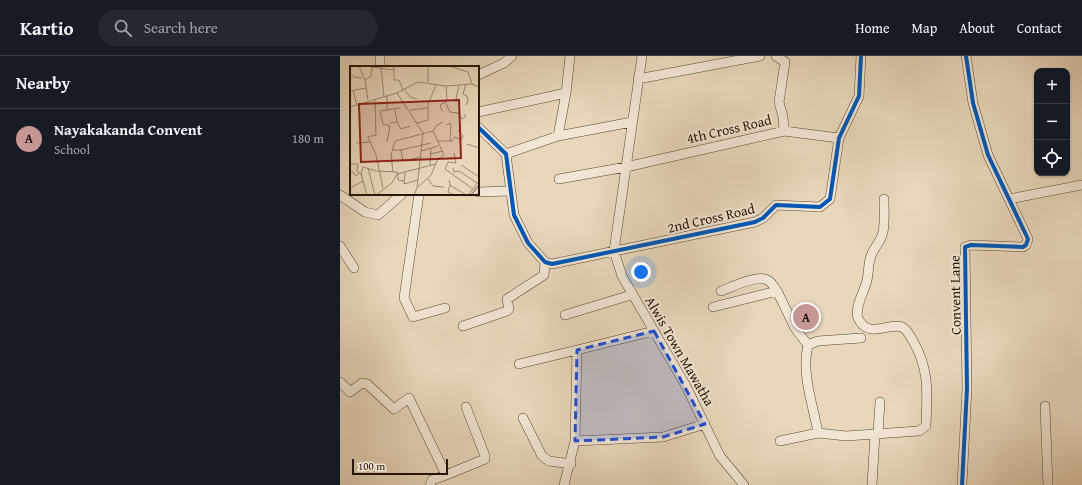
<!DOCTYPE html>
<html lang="en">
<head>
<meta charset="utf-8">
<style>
  body { margin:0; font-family:"Gentium Book Plus",serif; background:#242831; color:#f1f3f6 }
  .controls { position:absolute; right:12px; top:12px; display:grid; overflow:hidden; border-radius:8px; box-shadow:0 1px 3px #0004 }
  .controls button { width:36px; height:36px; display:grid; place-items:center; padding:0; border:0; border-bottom:1px solid #363941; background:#171b24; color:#f1f3f6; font:20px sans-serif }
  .scale { position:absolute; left:12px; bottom:10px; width:96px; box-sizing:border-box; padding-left:4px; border:2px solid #261602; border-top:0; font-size:11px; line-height:14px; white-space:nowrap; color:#261602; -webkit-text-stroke:3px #f1e5d3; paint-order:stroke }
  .you { position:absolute; left:301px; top:216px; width:14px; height:14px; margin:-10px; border:3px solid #fff; border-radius:50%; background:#1a73e8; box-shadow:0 0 0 6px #1a73e833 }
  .badge { display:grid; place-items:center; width:26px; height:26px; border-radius:50%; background:#c59692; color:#111; font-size:13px; font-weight:700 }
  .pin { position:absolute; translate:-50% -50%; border:2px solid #fff; box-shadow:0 1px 4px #0006 }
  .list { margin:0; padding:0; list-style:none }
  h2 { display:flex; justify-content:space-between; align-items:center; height:52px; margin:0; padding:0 16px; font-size:17px }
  h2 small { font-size:13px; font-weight:400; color:#9ea1a6 }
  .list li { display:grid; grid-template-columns:26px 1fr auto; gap:12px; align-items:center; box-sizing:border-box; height:60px; padding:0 16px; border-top:1px solid #363941 }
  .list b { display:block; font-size:15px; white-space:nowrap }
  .list p { margin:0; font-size:13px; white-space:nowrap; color:#9ea1a6 }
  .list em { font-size:13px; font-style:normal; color:#9ea1a6 }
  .icon { flex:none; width:22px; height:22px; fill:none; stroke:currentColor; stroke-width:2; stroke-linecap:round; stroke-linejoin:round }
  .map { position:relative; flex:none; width:742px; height:429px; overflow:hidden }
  header { display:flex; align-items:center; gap:24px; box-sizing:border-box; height:56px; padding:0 20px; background:#171b24; border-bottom:1px solid #363941 }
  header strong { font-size:19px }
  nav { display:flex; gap:22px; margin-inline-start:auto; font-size:14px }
  .search { width:280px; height:36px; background:#242831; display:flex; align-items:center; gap:10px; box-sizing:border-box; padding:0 14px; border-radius:22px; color:#9ea1a6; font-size:15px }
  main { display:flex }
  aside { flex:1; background:#171b24 }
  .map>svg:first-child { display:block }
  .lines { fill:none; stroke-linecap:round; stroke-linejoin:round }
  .minor-casing { stroke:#574630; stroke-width:10 }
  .minor { stroke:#f1e5d3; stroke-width:9 }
  .cycleway-casing { stroke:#f1e5d3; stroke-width:6 }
  .cycleway { stroke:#0057b8; stroke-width:4 }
  .marked { fill:#1d4ed8; fill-opacity:0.2; stroke:#1d4ed8; stroke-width:3; stroke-dasharray:8 5; stroke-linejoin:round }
  .labels { text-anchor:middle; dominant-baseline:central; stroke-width:4; stroke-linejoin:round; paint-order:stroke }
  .street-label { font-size:14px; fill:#261602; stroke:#f1e5d3 }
  .inset-river { fill:none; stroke:#a7957d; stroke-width:2 }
  .inset-road { fill:none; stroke:#9b8a72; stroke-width:1 }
  .view { fill:#8f2418; fill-opacity:0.15; stroke:#8f2418; stroke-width:2 }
  .inset-edge { fill:none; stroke:#261602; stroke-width:2 }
</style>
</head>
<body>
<header>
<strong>Kartio</strong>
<div class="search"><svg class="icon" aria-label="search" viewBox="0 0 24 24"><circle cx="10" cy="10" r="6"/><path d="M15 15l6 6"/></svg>Search here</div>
<nav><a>Home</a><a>Map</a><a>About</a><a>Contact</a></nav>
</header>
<main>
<aside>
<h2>Nearby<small></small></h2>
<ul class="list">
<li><span class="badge">A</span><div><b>Nayakakanda Convent</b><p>School</p></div><em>180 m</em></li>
</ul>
</aside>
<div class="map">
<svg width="742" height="429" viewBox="0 0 742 429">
  <rect width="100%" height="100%" fill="#e9d7bc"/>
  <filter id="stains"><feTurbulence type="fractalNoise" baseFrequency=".005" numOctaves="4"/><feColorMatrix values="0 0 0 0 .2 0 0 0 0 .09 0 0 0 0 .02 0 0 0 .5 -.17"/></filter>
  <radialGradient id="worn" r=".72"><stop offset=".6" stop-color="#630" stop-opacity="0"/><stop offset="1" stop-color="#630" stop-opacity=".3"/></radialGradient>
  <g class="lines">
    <g class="minor-casing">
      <path id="minor" d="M302,0L274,195L282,220L346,330L380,400L404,429
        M436,0L445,6L439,46L443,61L444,75
        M40,11V0
        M138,19L164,7L172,0
        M298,23L420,0
        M138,56L226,37
        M138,71L166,98L174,159L188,187L205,206L212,208L415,166L423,162L436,149L480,151L490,143L499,82L519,40L521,0
        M218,80L226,37L230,0
        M166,98L218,80L292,66
        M219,123L286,111L444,75L499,82
        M138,136L170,135
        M79,138L64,242L73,261L105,252
        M0,139L25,156L38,159L62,138
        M669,143L742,129
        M0,190L14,212
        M381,235C392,231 419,217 429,225C432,227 435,232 437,235
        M373,251L437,235L455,272L468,289
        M225,259L291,239
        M123,270L167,255L169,253L167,243L204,219L205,206
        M179,308L237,294
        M0,326L10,336L22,327L27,328L54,353L69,342L106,419L92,424L90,429
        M705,350L708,429
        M183,362L202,400L209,405L231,408
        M478,377C473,348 461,318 468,289L478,285L521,282
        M538,377L540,346
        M235,385L323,381L365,368
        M440,385L478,377L506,380L579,375L586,370C587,338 590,314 573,285C570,280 567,273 562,271C549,266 528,284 518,262C514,251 525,235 527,224C529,216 528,207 531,200C534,191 541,186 543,176C545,166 544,153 544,143
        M106,419L145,403V400L126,351
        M224,429L235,385L237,294L314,275
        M532,429L535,378
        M622,429L627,332L625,191L631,189L683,191L686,189L688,183L648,99L633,47L626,0"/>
    </g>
    <use href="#minor" class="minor"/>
    <g class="cycleway-casing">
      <path id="cycleway" d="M138,71L166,98L174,159L188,187L205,206L212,208L415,166L423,162L436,149L480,151L490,143L499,82L519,40L521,0
        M622,429L627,332L625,191L631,189L683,191L686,189L688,183L648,99L633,47L626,0"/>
    </g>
    <use href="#cycleway" class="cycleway"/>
  </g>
  <path class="marked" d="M314,275L365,368L323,381L235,385L237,294Z"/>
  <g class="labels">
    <g class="street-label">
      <text transform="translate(389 73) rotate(-13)">4th Cross Road</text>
      <text transform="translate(371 162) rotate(-13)">2nd Cross Road</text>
      <text transform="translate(615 239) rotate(-91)">Convent Lane</text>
      <text transform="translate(340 295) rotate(60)">Alwis Town Mawatha</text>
    </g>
  </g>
  <g transform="translate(10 10)">
    <rect width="129" height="129" fill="#e9d7bc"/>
    <path class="inset-river" d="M121,129L129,119"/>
    <path class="inset-road" d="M9,0L15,14M44,0V14H49L53,24M78,0V16M99,0L118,6L122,18M31,1L34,31M0,7L4,11L12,12M15,14L21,10L22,1L44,4M15,14L18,34M109,19L106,33L110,34M96,20L97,35L95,36L100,46L108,47L112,53L116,50L114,48M54,23L60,31L67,33M3,24L7,39M0,25L16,22M47,27L73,67L67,122L64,129M25,33L26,69L18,71L26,89L33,122M116,39L118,35L117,30L113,28L116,18M0,41L47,27L68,16L96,20L122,18L129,21M37,44V30M60,44L78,42M92,45L90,39L95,36M47,56L51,63L60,60M40,57L47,56L45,44M67,57L78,54V38L86,19M96,59L100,57L101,60L100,75M83,65L87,59L93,56M88,75H102L105,71L111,74L113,70L108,64M37,76L40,60L33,58L30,45L50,42M6,77L20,76M117,78L129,82M43,84H51L81,77M51,84L53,95L71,91M71,85L88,80M104,87L106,97L98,96L95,103L123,123M80,88L93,85M0,98H8L7,105L11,108M111,99L129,111M80,100L81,83M18,102L25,129M103,102L104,106L109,105L127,117M0,106H3L6,110L9,107M43,106L41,89L45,75L83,65M55,106L54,118L68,114M47,108L86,98M48,108V114L54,115M78,113L83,120L94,121M99,114L100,119L116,129M100,119L98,126L104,129M68,121L81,109L88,93L94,89L83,65M0,122L13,115M17,129L11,108L13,101L26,105L47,106V108M26,129L42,117L47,108M118,129L129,115"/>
    <path class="view" d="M109,34L111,92L11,96L9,38Z"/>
    <rect width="129" height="129" class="inset-edge"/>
  </g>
  <rect width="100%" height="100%" filter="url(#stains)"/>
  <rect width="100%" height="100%" fill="url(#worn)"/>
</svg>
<div class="controls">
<button>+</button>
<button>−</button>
<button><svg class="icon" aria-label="locate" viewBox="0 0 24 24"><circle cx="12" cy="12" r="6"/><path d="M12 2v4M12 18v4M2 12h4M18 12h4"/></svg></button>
</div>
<div class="scale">100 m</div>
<div class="you"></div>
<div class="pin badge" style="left:466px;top:261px">A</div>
</div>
</main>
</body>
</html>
